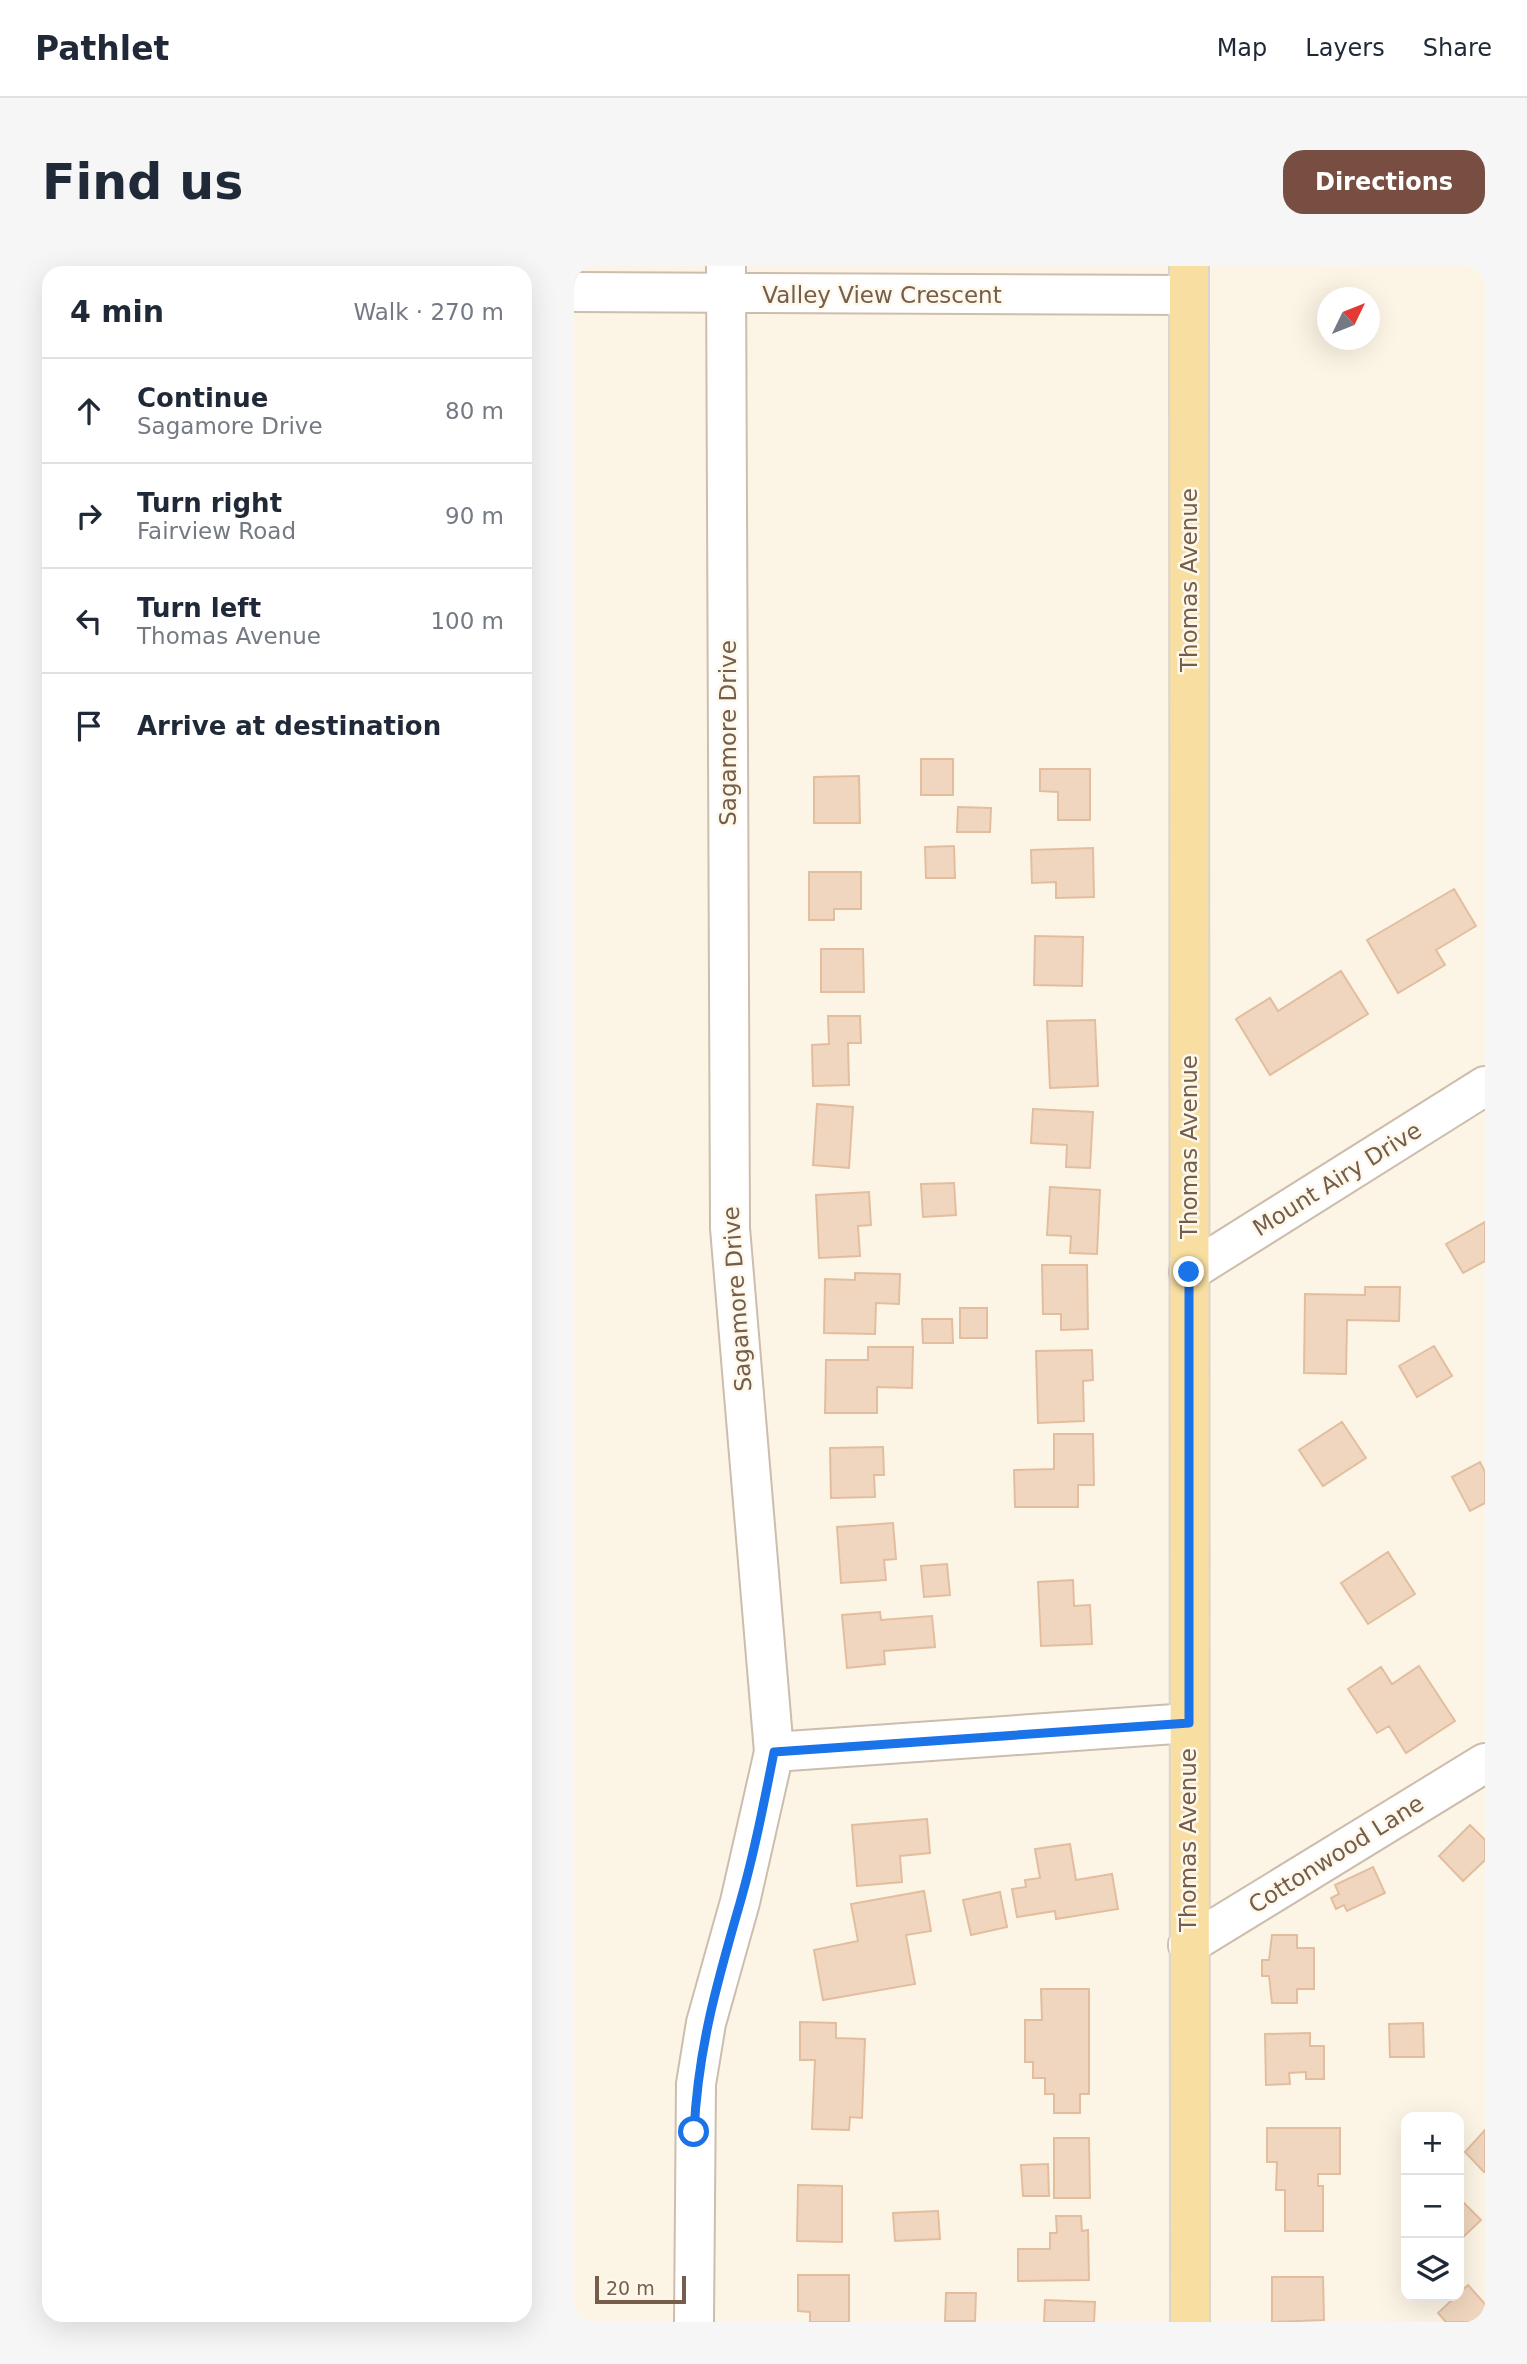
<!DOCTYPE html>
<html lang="en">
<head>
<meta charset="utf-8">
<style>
  body { margin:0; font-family:"DejaVu Sans",sans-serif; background:#f6f6f7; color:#1f2937 }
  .controls { position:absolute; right:21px; bottom:21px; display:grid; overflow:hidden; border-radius:14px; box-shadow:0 7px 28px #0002 }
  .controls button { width:63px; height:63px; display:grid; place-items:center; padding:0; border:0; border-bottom:2px solid #e0e1e3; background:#fff; color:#1f2937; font:35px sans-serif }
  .compass { position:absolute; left:743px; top:21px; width:63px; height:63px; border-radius:50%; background:#fff; box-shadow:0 7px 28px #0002; rotate:47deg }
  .scale { position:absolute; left:21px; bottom:18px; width:91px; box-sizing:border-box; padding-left:7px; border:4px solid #745d4b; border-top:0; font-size:19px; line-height:24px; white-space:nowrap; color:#745d4b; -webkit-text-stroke:5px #fef8eb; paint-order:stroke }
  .stop { position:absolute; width:21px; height:21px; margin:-16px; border:5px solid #1a73e8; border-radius:50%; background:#fff }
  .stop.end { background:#1a73e8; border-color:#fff; box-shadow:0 2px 7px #0008 }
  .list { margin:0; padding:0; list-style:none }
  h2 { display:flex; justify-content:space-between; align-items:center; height:91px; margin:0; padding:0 28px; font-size:30px }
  h2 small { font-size:23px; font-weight:400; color:#747a83 }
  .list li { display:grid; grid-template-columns:46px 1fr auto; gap:21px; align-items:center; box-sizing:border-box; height:105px; padding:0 28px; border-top:2px solid #e0e1e3 }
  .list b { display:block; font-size:26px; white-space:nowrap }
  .list p { margin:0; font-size:23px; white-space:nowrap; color:#747a83 }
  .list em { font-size:23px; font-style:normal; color:#747a83 }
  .icon { flex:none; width:38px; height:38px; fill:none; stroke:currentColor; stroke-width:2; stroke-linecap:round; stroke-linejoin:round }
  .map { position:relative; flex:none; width:911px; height:2056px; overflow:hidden; border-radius:21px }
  header { display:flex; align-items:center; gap:42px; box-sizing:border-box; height:98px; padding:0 35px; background:#fff; border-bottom:2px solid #e0e1e3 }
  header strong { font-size:33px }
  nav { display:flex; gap:38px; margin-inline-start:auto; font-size:24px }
  .intro { display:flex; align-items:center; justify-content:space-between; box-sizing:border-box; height:168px; padding:0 42px }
  h1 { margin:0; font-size:49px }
  .button { padding:18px 32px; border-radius:21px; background:#774e41; color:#fff; font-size:24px; font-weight:700 }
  main { display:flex; gap:42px; padding:0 42px }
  aside { flex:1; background:#fff; border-radius:21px; box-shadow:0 7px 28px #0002 }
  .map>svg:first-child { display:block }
  .building { fill:#f0d6be; stroke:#e2be9f; stroke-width:2 }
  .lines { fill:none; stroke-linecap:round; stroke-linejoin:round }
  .minor-casing { stroke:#cdbdac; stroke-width:42 }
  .major-casing { stroke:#dbd5d0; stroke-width:42 }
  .minor { stroke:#fff; stroke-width:38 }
  .major { stroke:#f8dea0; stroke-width:38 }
  .route { stroke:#1a73e8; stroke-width:9 }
  .labels { text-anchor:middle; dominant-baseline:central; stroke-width:5; stroke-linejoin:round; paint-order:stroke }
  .street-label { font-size:23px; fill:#745d4b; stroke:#fef8eb }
</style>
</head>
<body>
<header>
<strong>Pathlet</strong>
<nav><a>Map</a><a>Layers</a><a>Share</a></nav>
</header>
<div class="intro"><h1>Find us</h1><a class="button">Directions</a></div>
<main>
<aside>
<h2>4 min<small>Walk · 270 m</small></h2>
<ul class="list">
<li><svg class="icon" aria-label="ahead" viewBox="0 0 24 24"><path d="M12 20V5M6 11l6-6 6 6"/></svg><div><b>Continue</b><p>Sagamore Drive</p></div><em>80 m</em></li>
<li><svg class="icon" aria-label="right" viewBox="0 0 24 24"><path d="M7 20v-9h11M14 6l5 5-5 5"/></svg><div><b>Turn right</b><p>Fairview Road</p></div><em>90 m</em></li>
<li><svg class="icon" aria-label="left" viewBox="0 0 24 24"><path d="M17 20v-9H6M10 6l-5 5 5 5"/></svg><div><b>Turn left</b><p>Thomas Avenue</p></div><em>100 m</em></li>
<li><svg class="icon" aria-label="arrive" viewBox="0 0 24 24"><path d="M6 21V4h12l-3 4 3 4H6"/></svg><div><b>Arrive at destination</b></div></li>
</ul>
</aside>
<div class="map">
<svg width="911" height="2056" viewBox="0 0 911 2056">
  <rect width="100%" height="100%" fill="#fcf5e5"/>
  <path class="building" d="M347,493H379V529H347Z
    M466,503H516V554H484V526L466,525Z
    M285,510L286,557H240V511Z
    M384,541L417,542L416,566H383Z
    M380,580L381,612H352L351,581Z
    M519,582L520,631L482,632V616L458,617L457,584Z
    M235,606H287V643H260V654H235Z
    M880,623L902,660L862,684L871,699L824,727L793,674Z
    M461,670L509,671L508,720L460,719Z
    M247,683H289L290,726H247Z
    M767,705L794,748L696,809L662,753L696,732L704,745Z
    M254,750H286L287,777H274L275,819L239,820L238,779L255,778Z
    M521,754L524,820L476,822L473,755Z
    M243,838L279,841L275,902L239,899Z
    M459,843L519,846L516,902L492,901L493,879L457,877Z
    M380,917L382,949L349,951L347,918Z
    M476,921L526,924L523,988L496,987L497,970L473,969Z
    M295,926L297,959L284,960L286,990L245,992L242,929Z
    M911,956V995L889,1007L872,978Z
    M468,999H513L514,1063L487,1064V1048H469Z
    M281,1007L326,1008L325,1038L302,1037L301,1068L250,1067L251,1013L281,1014Z
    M791,1021H826L825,1055L773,1054L772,1108L730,1107L731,1028L791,1029Z
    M386,1042H413V1072H386Z
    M348,1053H378L379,1077H349Z
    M860,1080L878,1110L843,1131L825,1100Z
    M294,1081H339L338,1122L303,1121V1147H251L252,1094H294Z
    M518,1084L519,1114L509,1115L510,1155L464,1157L462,1085Z
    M768,1156L792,1192L749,1220L725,1184Z
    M480,1168H519L520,1219H504V1241H441L440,1204L480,1203Z
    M309,1181L310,1209H300L301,1231L257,1232L256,1182Z
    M906,1196L911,1206V1237L896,1245L878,1211Z
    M319,1257L322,1293L310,1294L312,1314L267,1317L263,1261Z
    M814,1286L841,1328L794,1358L767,1317Z
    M373,1298L376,1329L350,1331L347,1300Z
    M499,1314L500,1340L516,1339L518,1378L467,1380L464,1316Z
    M306,1346L307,1354L358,1350L361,1381L310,1385L311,1398L273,1402L268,1349Z
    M845,1400L881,1455L832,1487L815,1460L803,1467L774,1423L807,1401L818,1418Z
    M353,1553L356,1587L326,1590L328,1616L283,1620L278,1559Z
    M896,1559L911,1574V1594L889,1615L865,1590Z
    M496,1578L502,1614L538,1608L544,1643L482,1653L481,1645L443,1651L438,1623L452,1621L451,1614L466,1612L461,1583Z
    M799,1601L811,1627L773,1645L770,1639L762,1643L757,1632L765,1628L761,1619Z
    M350,1625L357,1665L332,1669L341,1718L249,1734L240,1684L284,1675L277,1638Z
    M426,1626L433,1661L397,1669L389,1634Z
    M698,1669H723V1682H740V1723H723V1737H698L695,1710H688V1694H695Z
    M467,1723H515V1828H506V1847H480V1828H471V1812H459V1796H451V1754H468Z
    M226,1756L262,1757V1772L291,1773L288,1852L276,1851L275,1864L238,1863L241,1794H226Z
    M849,1757L850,1791H816L815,1758Z
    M736,1767V1780H750V1813H732V1806L715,1807L716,1818L692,1819L691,1768Z
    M693,1862H766V1908H744V1920H749V1965H711V1924H702L703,1896H693Z
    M911,1864V1905L910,1906L891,1886Z
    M480,1872H515L516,1932H480Z
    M474,1898L475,1930H449L447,1899Z
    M224,1919L268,1920V1976L223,1975Z
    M885,1932L907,1954L886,1974H885Z
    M364,1945L366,1973L321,1975L319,1947Z
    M482,1950H507L508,1965L514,1964L515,2014L444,2015V1983H476V1967H483Z
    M224,2009H275V2056H236V2046L224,2045Z
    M698,2011H749L750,2054L698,2056Z
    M894,2019L911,2038V2050L907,2053L909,2056H872L864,2047Z
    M372,2027H402L401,2055H371Z
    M471,2034L521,2036L520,2056H470Z"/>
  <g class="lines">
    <g class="minor-casing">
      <path id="minor" d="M0,26L615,29
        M615,1006L911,820
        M200,1486L615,1457
        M614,1679L911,1497
        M120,2056L122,1818L132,1757L166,1636L200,1486L156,962L152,0"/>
    </g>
    <g class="major-casing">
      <path id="major" d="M615,0L616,2056"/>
    </g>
    <use href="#minor" class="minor"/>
    <use href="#major" class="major"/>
  </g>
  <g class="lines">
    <path class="route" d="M120,1866C124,1782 143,1717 166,1637C180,1588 190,1537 200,1486L615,1457V1006"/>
  </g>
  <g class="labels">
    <g class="street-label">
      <text x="308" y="29">Valley View Crescent</text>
      <text transform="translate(615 314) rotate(-90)">Thomas Avenue</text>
      <text transform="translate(154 467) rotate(-90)">Sagamore Drive</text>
      <text transform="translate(615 881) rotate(-90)">Thomas Avenue</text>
      <text transform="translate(763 913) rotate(-32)">Mount Airy Drive</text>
      <text transform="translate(163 1033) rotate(-94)">Sagamore Drive</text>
      <text transform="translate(614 1574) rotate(-90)">Thomas Avenue</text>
      <text transform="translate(762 1588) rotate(-32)">Cottonwood Lane</text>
    </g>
  </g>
</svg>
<div class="controls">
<button>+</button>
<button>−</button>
<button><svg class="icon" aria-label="layers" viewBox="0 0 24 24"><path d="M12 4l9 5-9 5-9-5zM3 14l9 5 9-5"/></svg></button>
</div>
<svg class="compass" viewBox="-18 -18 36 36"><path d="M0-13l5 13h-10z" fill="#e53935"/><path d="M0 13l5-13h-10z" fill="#747a83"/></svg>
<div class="scale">20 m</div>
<div class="stop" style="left:120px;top:1866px"></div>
<div class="stop end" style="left:615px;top:1006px"></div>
</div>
</main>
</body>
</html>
